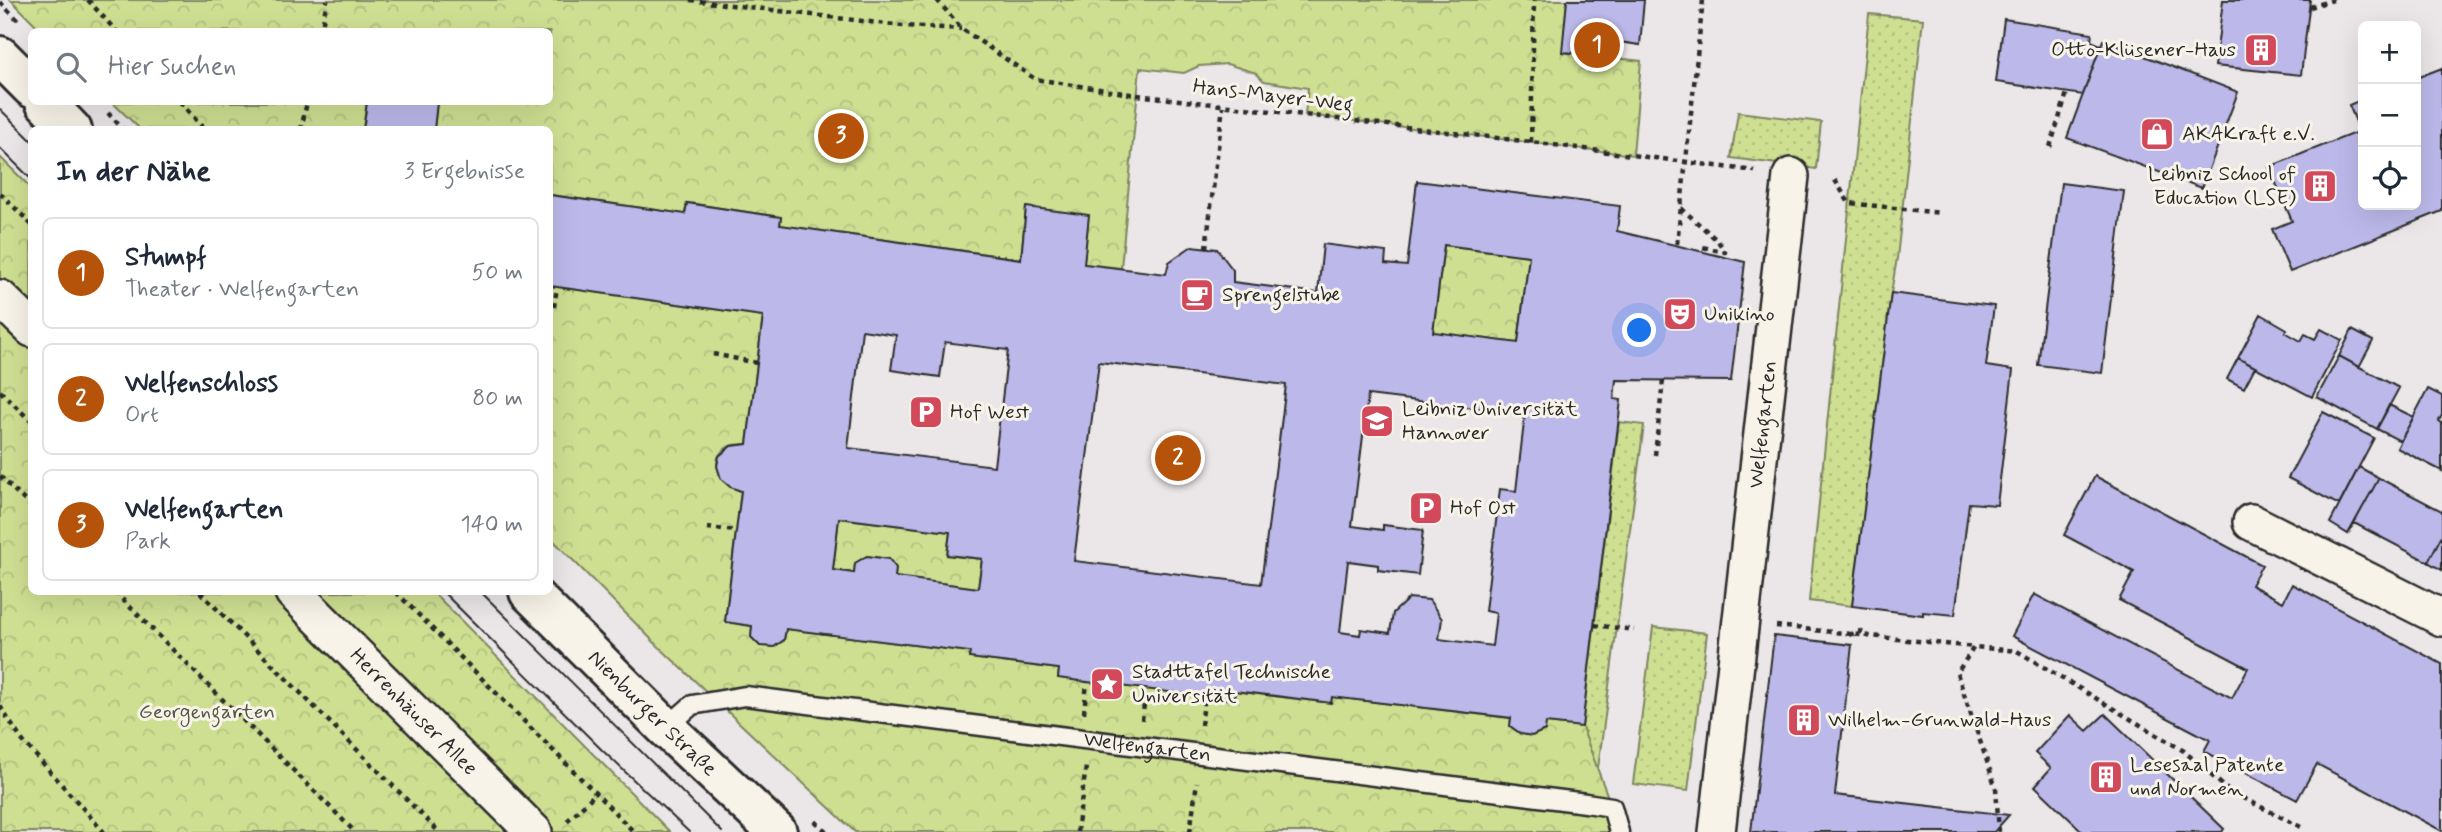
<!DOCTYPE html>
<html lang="de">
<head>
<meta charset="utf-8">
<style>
  body { margin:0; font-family:Mynerve,sans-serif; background:#f6f6f7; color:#1f2937 }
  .controls { position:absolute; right:21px; top:21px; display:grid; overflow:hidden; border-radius:10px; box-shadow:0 7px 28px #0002 }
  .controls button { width:63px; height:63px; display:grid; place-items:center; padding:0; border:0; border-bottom:2px solid #e0e1e3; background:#fff; color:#1f2937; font:35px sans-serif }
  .you { position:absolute; left:1640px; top:331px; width:24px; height:24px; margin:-18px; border:5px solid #fff; border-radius:50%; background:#1a73e8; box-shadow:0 0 0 10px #1a73e833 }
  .badge { display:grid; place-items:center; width:46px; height:46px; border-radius:50%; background:#b45309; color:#fff; font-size:23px; font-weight:700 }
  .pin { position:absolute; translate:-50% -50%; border:4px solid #fff; box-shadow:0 2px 7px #0006 }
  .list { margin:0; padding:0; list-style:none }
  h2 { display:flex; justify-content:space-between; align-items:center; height:91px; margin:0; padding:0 28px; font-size:30px }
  h2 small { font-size:23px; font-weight:400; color:#747a83 }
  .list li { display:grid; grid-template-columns:46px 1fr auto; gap:21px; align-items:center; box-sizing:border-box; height:112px; margin:0 14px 14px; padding:0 14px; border:2px solid #e0e1e3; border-radius:10px }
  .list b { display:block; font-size:26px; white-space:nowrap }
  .list p { margin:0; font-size:23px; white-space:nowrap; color:#747a83 }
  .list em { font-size:23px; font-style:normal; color:#747a83 }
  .icon { flex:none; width:38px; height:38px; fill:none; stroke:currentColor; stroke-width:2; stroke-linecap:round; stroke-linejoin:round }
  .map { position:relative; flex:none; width:2442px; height:832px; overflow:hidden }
  .search { position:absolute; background:#fff; box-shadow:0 7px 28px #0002; left:28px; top:28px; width:525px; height:77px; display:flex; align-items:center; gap:18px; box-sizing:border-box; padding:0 24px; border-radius:10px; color:#747a83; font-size:26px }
  .panel { position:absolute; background:#fff; box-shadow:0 7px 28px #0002; left:28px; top:126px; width:525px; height:469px; border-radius:10px }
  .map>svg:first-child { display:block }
  .grass { fill:url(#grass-dots); stroke:#7d855e; stroke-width:2 }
  .forest { fill:url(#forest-crowns); stroke:#7d855e; stroke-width:2 }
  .building { fill:#bcb8ea; stroke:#2b2b2b; stroke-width:2; fill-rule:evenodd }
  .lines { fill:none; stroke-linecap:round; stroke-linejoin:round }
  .lane-casing { stroke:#2b2b2b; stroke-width:23 }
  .street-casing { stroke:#2b2b2b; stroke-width:40 }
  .secondary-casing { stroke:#2b2b2b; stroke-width:44 }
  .path { stroke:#2b2b2b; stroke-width:4.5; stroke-dasharray:5 5; stroke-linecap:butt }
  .lane { stroke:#f7f3e8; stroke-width:18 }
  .street { stroke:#f7f3e8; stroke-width:35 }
  .secondary { stroke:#f7f3e8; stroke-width:38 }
  .tram { stroke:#2b2b2b; stroke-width:2 }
  .labels { text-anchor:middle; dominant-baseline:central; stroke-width:6; stroke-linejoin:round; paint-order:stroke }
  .poi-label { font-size:21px; fill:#2b2b2b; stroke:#f7f3e8; text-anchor:start }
  .street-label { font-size:21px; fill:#2b2b2b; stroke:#f7f3e8 }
  .park-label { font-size:21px; fill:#545845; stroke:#f7f3e8 }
</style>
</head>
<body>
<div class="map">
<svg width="2442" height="832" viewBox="0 0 2442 832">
  <defs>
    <pattern id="grass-dots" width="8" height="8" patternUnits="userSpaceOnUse" patternTransform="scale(1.75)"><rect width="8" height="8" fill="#cfdf92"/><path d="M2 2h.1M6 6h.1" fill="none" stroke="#b2c07e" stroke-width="1.8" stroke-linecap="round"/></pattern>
    <pattern id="forest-crowns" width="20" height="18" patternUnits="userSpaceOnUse" patternTransform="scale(1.75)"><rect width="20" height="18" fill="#cfdf92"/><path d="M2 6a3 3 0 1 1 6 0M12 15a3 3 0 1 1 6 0" fill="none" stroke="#b2c07e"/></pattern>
  </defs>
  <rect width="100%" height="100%" fill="#ebe7e8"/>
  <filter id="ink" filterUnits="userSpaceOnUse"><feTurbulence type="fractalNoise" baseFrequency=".0143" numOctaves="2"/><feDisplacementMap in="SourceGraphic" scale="14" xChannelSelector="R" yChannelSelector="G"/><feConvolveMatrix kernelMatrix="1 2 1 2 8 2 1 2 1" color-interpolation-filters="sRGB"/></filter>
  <g filter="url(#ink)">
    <path class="grass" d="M1869,14L1923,19L1897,258L1891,293L1852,606L1809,601Z
      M1738,112L1821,122L1816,169L1731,158Z
      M1619,422L1644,425L1598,768L1327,737L1332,697L1511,718L1510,726C1523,736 1530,737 1545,730L1546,723L1582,727Z
      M1653,627L1707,633L1688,791L1633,784Z"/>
    <path class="forest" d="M11,0H1567L1563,52L1641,61L1633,155L1305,115L1308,88L1264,81L1256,73L1227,64L1199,66L1184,73L1140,68L1121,268L1084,264L1088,215L1026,207L1021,259L780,225L781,217L687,203L685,214L550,195V130L434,129L437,102H550V32L42,31Z
      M112,102H367L363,130L140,129Z
      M0,157L31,188L32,592H433L670,832H0Z
      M1444,245L1529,256L1518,343L1433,332Z
      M550,286L763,316L747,444C742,445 734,444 730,446C705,458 720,484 741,491L725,622L752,626L751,636C762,647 770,649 784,641L786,629L970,652L969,658L1059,669L1058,678L1234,700L1235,691L1331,703L1332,697L1511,718L1510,726C1523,736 1530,737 1545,730L1546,723L1582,727L1619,827V832H855L656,644L550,537Z
      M839,518L950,532L947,555L982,559L978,588L895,577L896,568L889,559L867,556L855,563L854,573L833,570Z"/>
    <path class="building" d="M1567,0H1644L1640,45L1612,41L1611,56L1562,52Z
      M2223,0H2310L2301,75L2215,66Z
      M2004,19L2092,33L2091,41L2101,45L2083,95L1996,82Z
      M2103,40L2238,92L2202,188L2067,138Z
      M2442,68V211L2290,272L2272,229L2292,221L2269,167L2360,131L2349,105L2363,99V205H2416V78Z
      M367,102H437L434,130H363Z
      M1417,181L1620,206L1617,231L1745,262L1731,381L1616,380L1614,399L1621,400L1582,727L1546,723L1545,730L1532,736L1521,734L1510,726L1511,718L1332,697L1331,703L1235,691L1234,700L1087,682L1058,678L1059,669L969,658L970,652L786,629L784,640L774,647L760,646L751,637L752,626L725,622L741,491L730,487L721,479L717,466L719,456L731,446L747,444L763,316L550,286V195L685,214L687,203L781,217L780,225L1021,259L1026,207L1089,215L1084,264L1166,274L1169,262L1192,246L1217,249L1233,270V282L1318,293L1323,244L1386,252L1385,264L1407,266ZM1444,245L1529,256L1518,343L1433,332ZM862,330L896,335L891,370L940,377L945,342L1008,350L994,466L848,448ZM1368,395L1525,414L1516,491L1500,489L1485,611L1496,613L1492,646L1439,639L1442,619L1429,600L1409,598L1393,613L1390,633L1361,629L1360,635L1340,632L1348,561L1378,565V570L1418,575L1423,530L1383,525V530L1352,526ZM839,518L950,532L947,555L982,559L978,588L895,577L896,568L889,559L867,556L855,563L854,573L833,570Z
      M2061,183L2124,191L2102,373L2038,365Z
      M1891,293L1994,306L1986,366L2013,370L1997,505L1969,503L1955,615L1923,612V615L1852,606Z
      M2261,314L2287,329L2285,332L2301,341L2305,334L2315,339L2321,329L2342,340L2312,397L2238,358Z
      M2352,330L2373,341L2359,367L2339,356Z
      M2339,356L2399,388L2377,429L2317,397Z
      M2238,358L2255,367L2244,388L2227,379Z
      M1099,362L1286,385L1261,584L1074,561Z
      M2428,389L2442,396V415L2439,421L2442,423V471L2397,448Z
      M2389,405L2414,417L2400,441L2377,429Z
      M2323,412L2374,438L2339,505L2288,478Z
      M2359,467L2379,478L2348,534L2330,523Z
      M2095,476L2262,565L2251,585L2283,602L2292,584L2442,664V831L2317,764L2297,800L2204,751L2210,740L2012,636L2034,594L2232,698L2248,668L2119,600L2134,572L2064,535Z
      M2379,478L2442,511V535L2428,562L2354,523Z
      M2442,535V570L2428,562Z
      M1774,636L1852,645L1835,795L2009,815L1994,832H1751Z
      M2105,714L2224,829L2222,832H2083L2035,786L2051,768L2035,753L2070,715L2087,731Z"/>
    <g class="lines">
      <g class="lane-casing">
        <g id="lane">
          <path id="s1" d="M666,728L692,705L745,696L1586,803L1612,807L1619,832"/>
        </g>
      </g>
      <g class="street-casing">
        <g id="street">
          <path d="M0,298L32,329"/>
          <path d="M2251,522L2442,618"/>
          <path id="s2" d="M293,592L534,832"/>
          <path id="s3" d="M1717,832L1791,176"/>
        </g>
      </g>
      <g class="secondary-casing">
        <g id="secondary">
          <path d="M0,56L32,88"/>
          <path d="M45,102L72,130"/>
          <path id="s4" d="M529,592L666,728L777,832"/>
        </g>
      </g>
      <path class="path" d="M88,0L117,32
        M690,0L903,26L961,29
        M937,0L962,29L1035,79L1137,95L1531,142L1755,171
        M0,2L19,21
        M2310,7L2333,0
        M321,32L327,0
        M180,102L205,130
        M108,113L124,130
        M301,130L307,102
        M1531,142L1534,0
        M2050,147L2067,93
        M1835,180L1849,203L1941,213
        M0,193L32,225
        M1681,208L1718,241L1725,252L1702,247L1701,251
        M1677,244L1703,0
        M1206,248L1223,106
        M554,307L557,287
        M713,354L757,363
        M0,391L32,422
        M1655,455L1663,380
        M0,476L32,508
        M707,528L736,531
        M115,592L355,832
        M200,592L439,832
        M396,592L634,832
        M1594,625L1634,630
        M1776,626L1974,647
        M1849,635L1860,631L1870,637
        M0,706L21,739L104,832
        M1084,713L1087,682
        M1142,720L1146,689
        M1201,725L1205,696
        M567,821L596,793
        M815,821L827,832
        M1077,832L1086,767
        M1190,832L1197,782
        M1999,832L1996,788L1957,673L1974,647L2017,651L2184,751L2229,791L2303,828"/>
      <use href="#lane" class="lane"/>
      <use href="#street" class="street"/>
      <use href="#secondary" class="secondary"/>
      <path class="tram" d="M0,109L32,141
        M0,148L32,180
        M443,592L602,750L689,832
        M481,592L722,832"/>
    </g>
  </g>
  <defs>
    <g id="building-square" transform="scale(1.75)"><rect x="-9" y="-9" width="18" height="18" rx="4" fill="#d1495b" stroke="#f7f3e8"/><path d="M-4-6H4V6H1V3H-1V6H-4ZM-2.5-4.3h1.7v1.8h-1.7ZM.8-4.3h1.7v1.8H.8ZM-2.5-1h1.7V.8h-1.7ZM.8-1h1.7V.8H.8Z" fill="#fff"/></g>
    <g id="shop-square" transform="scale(1.75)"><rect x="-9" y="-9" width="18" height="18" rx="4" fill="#d1495b" stroke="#f7f3e8"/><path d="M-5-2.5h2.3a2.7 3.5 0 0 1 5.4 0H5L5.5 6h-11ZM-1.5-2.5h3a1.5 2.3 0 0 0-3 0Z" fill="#fff"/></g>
    <g id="cafe-square" transform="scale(1.75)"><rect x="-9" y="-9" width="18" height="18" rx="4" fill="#d1495b" stroke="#f7f3e8"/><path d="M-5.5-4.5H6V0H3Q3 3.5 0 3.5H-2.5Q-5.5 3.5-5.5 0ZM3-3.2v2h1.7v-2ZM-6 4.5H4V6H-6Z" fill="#fff"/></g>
    <g id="theatre-square" transform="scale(1.75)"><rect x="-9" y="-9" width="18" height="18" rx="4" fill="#d1495b" stroke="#f7f3e8"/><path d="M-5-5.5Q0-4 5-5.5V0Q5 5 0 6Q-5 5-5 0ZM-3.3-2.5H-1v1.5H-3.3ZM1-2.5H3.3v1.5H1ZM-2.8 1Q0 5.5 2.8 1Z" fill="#fff"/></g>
    <g id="parking-square" transform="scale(1.75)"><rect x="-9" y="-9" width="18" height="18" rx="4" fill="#d1495b" stroke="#f7f3e8"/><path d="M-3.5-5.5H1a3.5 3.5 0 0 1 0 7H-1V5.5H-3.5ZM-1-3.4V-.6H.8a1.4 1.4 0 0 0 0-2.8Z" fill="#fff"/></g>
    <g id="university-square" transform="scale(1.75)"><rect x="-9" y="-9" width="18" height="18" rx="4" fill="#d1495b" stroke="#f7f3e8"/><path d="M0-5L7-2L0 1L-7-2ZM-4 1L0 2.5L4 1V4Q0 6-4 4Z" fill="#fff"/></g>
    <g id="sight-square" transform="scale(1.75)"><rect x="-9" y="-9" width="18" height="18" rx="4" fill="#d1495b" stroke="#f7f3e8"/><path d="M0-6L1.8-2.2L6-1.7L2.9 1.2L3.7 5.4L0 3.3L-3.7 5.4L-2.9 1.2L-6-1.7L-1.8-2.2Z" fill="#fff"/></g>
  </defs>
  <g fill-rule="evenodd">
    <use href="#building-square" x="2261" y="50"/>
    <use href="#shop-square" x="2157" y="134"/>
    <use href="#building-square" x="2320" y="186"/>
    <use href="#cafe-square" x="1197" y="295"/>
    <use href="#theatre-square" x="1680" y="314"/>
    <use href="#parking-square" x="926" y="412"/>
    <use href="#university-square" x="1377" y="421"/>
    <use href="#parking-square" x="1426" y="508"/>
    <use href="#sight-square" x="1107" y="684"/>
    <use href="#building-square" x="1804" y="720"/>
    <use href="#building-square" x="2106" y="777"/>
  </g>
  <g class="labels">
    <g class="poi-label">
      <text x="2236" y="50" text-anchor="end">Otto-Klüsener-Haus</text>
      <text x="2182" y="134">AKAKraft e.V.</text>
      <text x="2296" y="174" text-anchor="end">Leibniz School of<tspan x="2296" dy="24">Education (LSE)</tspan></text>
      <text x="1222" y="295">Sprengelstube</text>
      <text x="1704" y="314">Unikino</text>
      <text x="1402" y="409">Leibniz Universität<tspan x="1402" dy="24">Hannover</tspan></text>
      <text x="950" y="412">Hof West</text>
      <text x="1450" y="508">Hof Ost</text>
      <text x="1132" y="672">Stadttafel Technische<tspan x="1132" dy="24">Universität</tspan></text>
      <text x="1828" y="720">Wilhelm-Grunwald-Haus</text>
      <text x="2130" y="765">Lesesaal Patente<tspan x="2130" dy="24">und Normen</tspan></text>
    </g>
    <g class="street-label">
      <text transform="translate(1273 96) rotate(7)">Hans-Mayer-Weg</text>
      <text stroke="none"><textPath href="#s3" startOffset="410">Welfengarten</textPath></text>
      <text stroke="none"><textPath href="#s2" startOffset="170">Herrenhäuser Allee</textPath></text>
      <text stroke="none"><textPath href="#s4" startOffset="173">Nienburger Straße</textPath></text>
      <text stroke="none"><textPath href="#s1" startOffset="494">Welfengarten</textPath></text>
    </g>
    <g class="park-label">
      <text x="207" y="712">Georgengarten</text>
    </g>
  </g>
</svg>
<div class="controls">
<button>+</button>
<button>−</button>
<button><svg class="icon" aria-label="locate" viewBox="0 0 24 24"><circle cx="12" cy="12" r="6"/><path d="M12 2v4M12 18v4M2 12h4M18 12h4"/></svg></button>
</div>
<div class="you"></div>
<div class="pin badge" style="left:1597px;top:45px">1</div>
<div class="pin badge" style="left:1178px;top:458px">2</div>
<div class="pin badge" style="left:841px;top:136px">3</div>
<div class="search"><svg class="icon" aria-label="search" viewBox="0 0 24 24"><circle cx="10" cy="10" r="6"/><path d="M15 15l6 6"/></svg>Hier suchen</div>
<section class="panel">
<h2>In der Nähe<small>3 Ergebnisse</small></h2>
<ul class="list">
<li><span class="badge">1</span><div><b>Stumpf</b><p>Theater · Welfengarten</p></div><em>50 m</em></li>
<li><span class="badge">2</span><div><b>Welfenschloss</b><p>Ort</p></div><em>80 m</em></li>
<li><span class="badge">3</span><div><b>Welfengarten</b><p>Park</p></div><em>140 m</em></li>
</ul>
</section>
</div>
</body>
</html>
